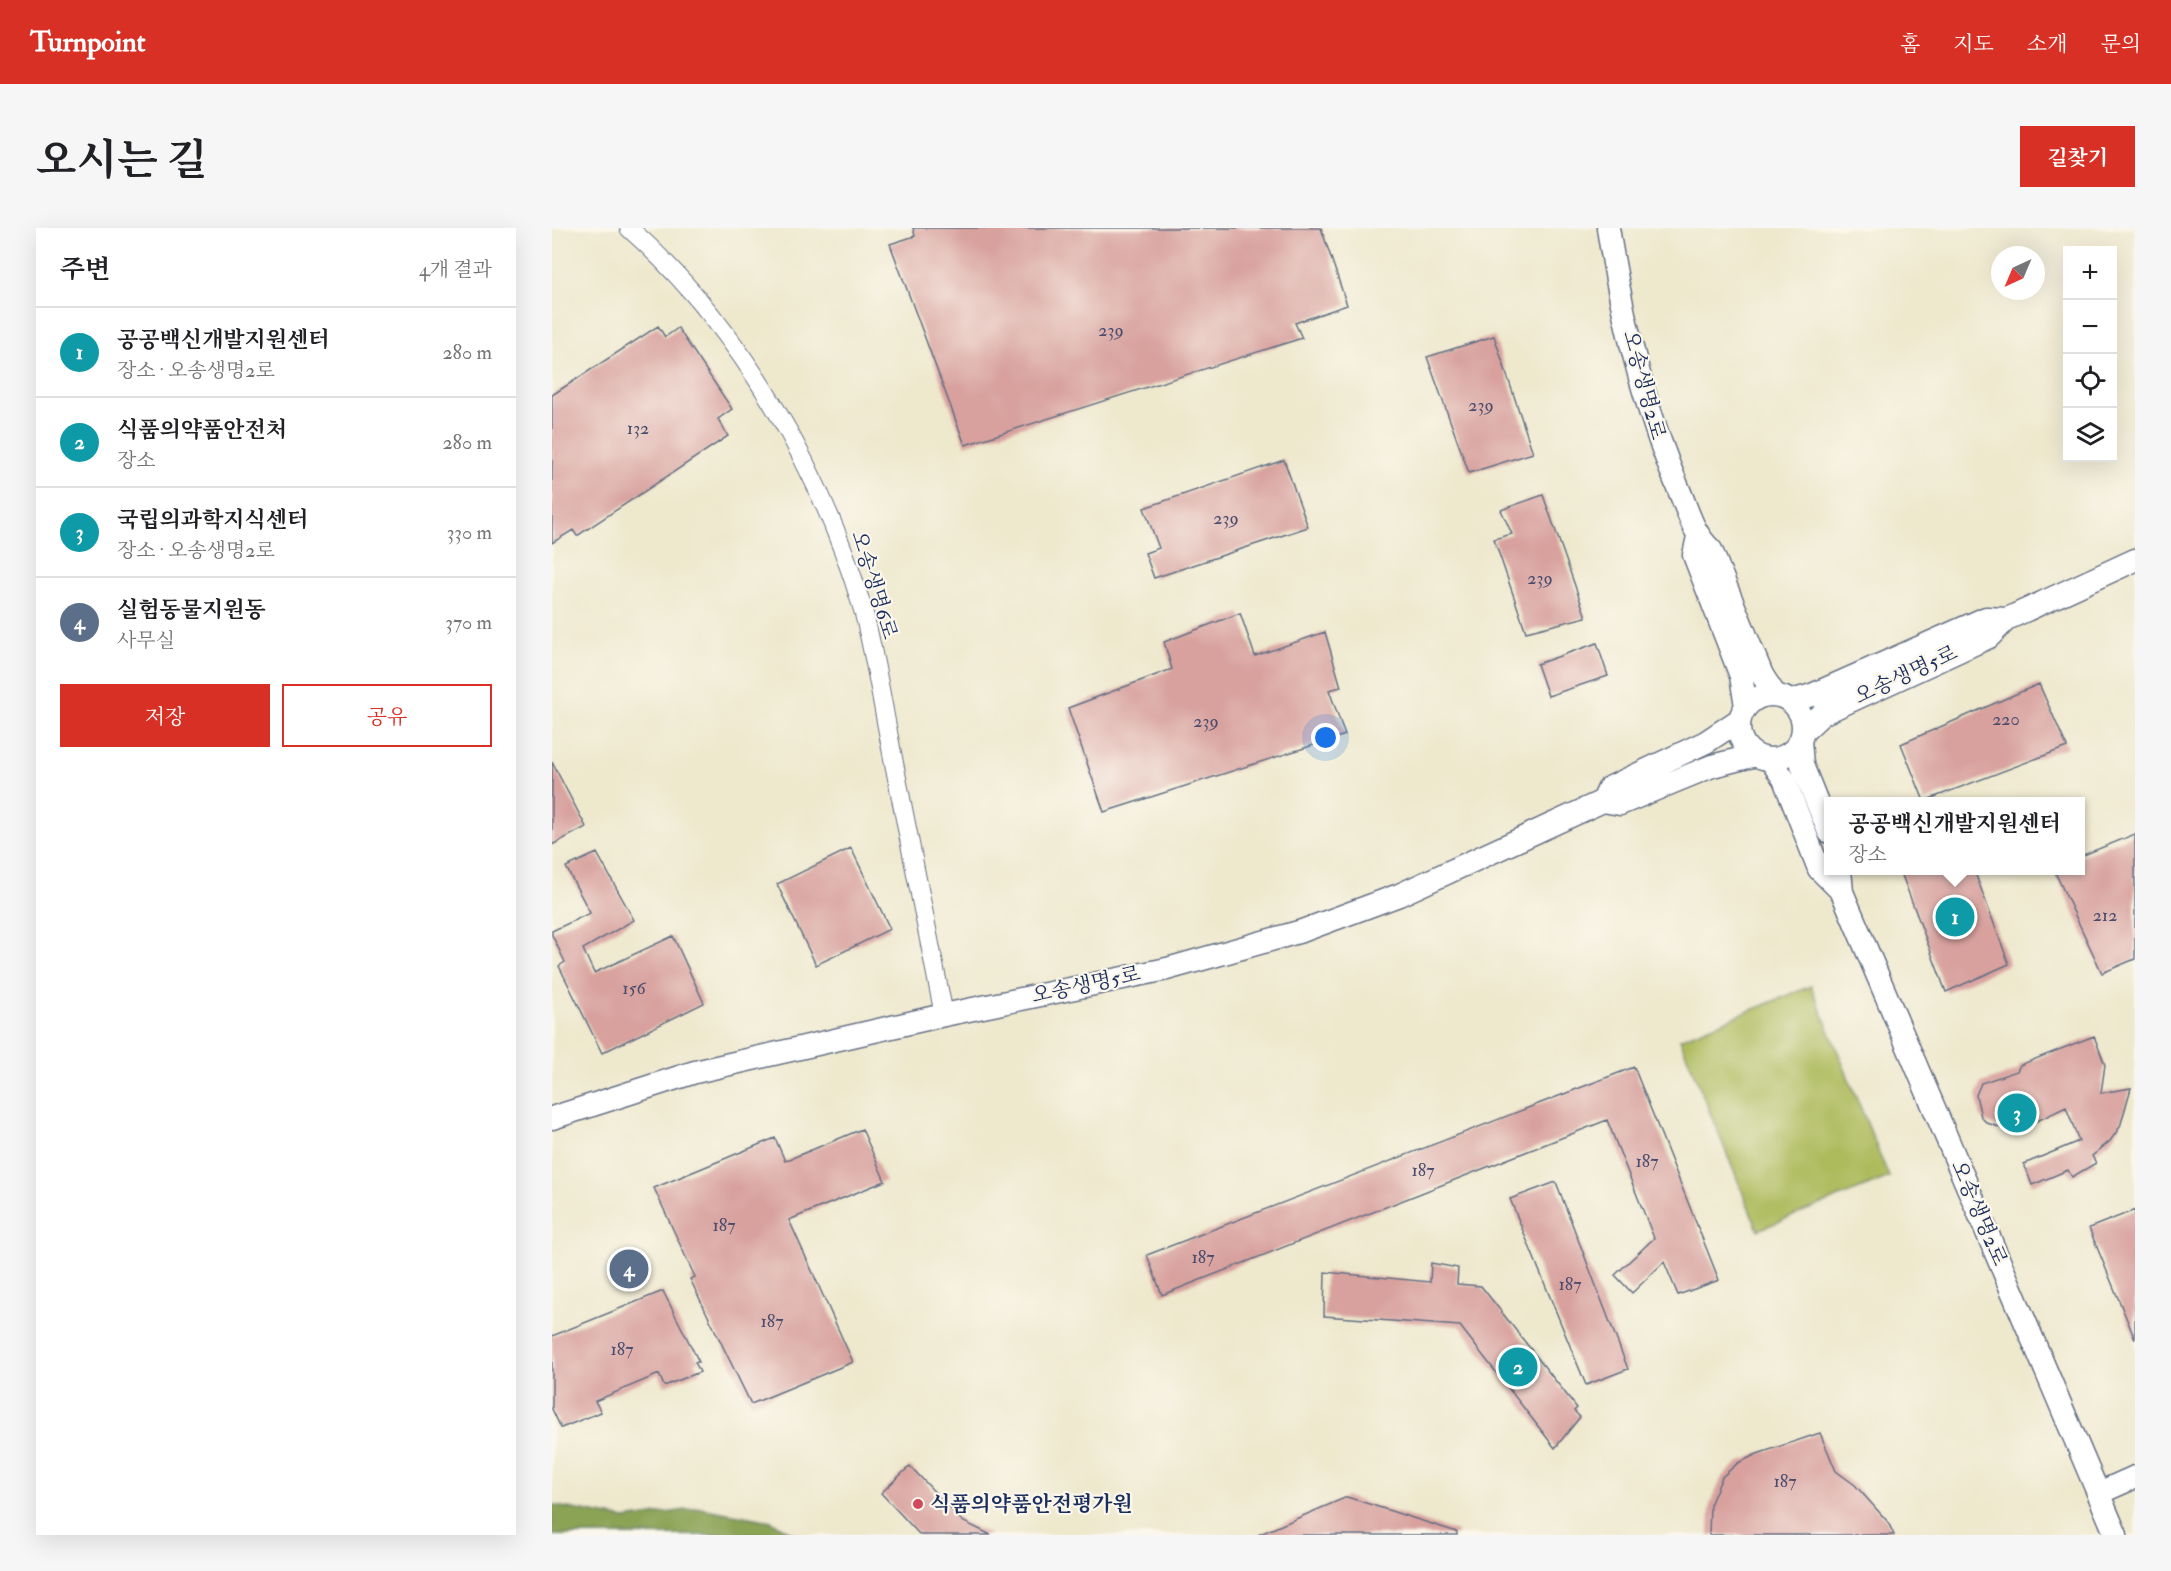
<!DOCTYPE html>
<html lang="ko">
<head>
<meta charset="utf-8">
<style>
  body { margin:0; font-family:"IM FELL Double Pica","Noto Serif KR",serif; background:#f6f6f6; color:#202124 }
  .controls { position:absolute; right:18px; top:18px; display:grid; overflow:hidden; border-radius:0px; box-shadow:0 6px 24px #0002 }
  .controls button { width:54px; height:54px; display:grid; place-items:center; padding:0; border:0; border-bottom:2px solid #e0e0e0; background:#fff; color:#202124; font:30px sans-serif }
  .compass { position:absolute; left:1439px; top:18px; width:54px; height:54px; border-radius:50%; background:#fff; box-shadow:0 6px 24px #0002; rotate:224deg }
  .you { position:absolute; left:774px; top:510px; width:21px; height:21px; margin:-15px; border:4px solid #fff; border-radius:50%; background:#1a73e8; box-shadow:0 0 0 9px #1a73e833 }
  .badge { display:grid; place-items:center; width:39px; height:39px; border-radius:50%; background:#d93025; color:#fff; font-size:20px; font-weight:700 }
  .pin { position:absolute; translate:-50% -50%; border:3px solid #fff; box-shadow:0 2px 6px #0006 }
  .popup { position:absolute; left:1272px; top:569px; width:261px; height:78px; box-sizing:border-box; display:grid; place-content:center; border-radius:0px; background:#fff; filter:drop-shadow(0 2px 4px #0005); font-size:20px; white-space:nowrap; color:#757577 }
  .popup b { font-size:22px; color:#202124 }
  .popup::after { content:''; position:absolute; left:50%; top:100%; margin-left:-12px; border:12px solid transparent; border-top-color:#fff }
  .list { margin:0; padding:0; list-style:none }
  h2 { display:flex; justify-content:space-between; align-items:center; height:78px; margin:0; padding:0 24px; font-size:26px }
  h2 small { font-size:20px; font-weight:400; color:#757577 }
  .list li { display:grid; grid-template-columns:39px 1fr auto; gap:18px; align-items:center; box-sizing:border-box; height:90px; padding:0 24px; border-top:2px solid #e0e0e0 }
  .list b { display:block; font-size:22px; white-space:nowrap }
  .list p { margin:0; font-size:20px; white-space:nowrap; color:#757577 }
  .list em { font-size:20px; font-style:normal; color:#757577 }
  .actions { display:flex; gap:12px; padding:18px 24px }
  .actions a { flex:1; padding:14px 0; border:2px solid #d93025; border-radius:0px; text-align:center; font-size:21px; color:#d93025 }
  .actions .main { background:#d93025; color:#fff }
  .icon { flex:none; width:33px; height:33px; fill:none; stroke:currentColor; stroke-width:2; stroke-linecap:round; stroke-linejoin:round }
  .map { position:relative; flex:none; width:1583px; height:1307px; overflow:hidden; border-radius:0px }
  header { display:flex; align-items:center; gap:36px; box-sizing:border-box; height:84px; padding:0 30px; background:#d93025; color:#fff }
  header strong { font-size:28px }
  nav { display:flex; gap:33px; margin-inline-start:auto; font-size:21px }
  .intro { display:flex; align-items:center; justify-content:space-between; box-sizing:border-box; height:144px; padding:0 36px }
  h1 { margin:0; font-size:42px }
  .button { padding:15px 27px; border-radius:0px; background:#d93025; color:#fff; font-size:21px; font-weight:700 }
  main { display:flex; gap:36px; padding:0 36px }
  aside { flex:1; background:#fff; border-radius:0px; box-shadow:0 6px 24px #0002 }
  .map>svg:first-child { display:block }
  .green { fill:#aebb5d; stroke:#64755e; stroke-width:1.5 }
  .forest { fill:#8aa354; stroke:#526959; stroke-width:1.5 }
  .building { fill:#d8a19e }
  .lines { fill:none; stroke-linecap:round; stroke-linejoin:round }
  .minor-casing { stroke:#657085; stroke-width:20 }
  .tertiary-casing { stroke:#657085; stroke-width:25 }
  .minor { stroke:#fff; stroke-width:18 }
  .tertiary { stroke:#fff; stroke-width:22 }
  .poi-dot { fill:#d1495b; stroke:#fbf7ec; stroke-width:2 }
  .labels { text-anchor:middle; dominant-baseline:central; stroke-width:4.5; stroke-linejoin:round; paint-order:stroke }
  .number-label { font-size:18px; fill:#4a4c6e }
  .street-label { font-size:21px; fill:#1b2f5e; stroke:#fbf7ec }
  .poi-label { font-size:21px; font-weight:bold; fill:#1b2f5e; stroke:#fbf7ec; text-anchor:start }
</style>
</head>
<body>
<header>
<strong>Turnpoint</strong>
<nav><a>홈</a><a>지도</a><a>소개</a><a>문의</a></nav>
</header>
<div class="intro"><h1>오시는 길</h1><a class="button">길찾기</a></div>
<main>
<aside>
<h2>주변<small>4개 결과</small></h2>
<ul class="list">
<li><span class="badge" style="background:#0f9aa8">1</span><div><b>공공백신개발지원센터</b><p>장소 · 오송생명2로</p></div><em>280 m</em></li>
<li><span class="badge" style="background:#0f9aa8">2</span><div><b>식품의약품안전처</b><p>장소</p></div><em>280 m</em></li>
<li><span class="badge" style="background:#0f9aa8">3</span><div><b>국립의과학지식센터</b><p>장소 · 오송생명2로</p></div><em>330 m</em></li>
<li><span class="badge" style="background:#5c6f8a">4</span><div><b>실험동물지원동</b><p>사무실</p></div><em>370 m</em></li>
</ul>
<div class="actions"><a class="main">저장</a><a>공유</a></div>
</aside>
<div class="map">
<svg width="1583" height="1307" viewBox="0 0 1583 1307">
  <rect width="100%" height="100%" fill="#fbf7ec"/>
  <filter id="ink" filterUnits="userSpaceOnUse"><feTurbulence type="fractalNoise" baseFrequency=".0167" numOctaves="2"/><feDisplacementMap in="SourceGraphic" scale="12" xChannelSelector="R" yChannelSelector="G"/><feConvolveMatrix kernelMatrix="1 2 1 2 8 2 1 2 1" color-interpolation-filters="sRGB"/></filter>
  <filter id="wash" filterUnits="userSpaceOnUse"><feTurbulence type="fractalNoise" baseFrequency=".008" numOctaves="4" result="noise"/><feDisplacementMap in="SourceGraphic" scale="24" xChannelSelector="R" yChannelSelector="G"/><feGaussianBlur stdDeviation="1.35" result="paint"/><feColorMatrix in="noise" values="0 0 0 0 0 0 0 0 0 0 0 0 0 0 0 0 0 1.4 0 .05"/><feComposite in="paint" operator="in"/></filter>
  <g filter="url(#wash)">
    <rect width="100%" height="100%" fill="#eee8cd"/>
    <path class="green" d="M1259,758L1337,949L1206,1002L1128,811Z"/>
    <path class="forest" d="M0,1277L73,1291L148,1280L219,1293L244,1307H0Z"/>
    <g id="blocks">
      <path class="building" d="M361,0H769L795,77L743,95L750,110L413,217L338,16L363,8Z
        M106,98L113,109L126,100L180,181L166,191L176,208L25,308L21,302L0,315V167Z
        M942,108L981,225L917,245L875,129Z
        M732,232L756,299L602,350L593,325L607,320L592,280Z
        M991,267L1034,389L974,404L942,311L960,306L949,282Z
        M688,385L703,428L773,404L789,459L777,462L793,507L552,584L516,480L620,441L612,414Z
        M1045,415L1056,448L996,468L985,436Z
        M1487,456L1515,519L1372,573L1349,516Z
        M0,534L34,599L0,617Z
        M1583,606V731L1550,745L1502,642H1529V628Z
        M299,620L338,701L264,737L225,656Z
        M45,625L82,692L31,721L42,745L121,708L152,775L50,825L7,738L13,734L0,707V703L38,685L14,639Z
        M1348,642H1422L1457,736L1394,764Z
        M1542,808L1553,837L1549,865L1579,860L1568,899L1558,913L1540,928L1544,935L1520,949L1516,942L1480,957L1472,936L1527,913L1514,879L1462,904L1435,895L1429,889L1424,867L1429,855L1465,843L1468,837Z
        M1082,839L1167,1052L1126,1067L1112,1034L1080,1065L1063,1047L1102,1010L1055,892L610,1067L595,1027Z
        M310,901L333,953L237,992L301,1134L199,1176L138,1051L143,1049L102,960L223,910L233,933Z
        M1004,954L1076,1141L1034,1157L958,971Z
        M1583,982V1111L1537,1000Z
        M879,1035L906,1040L905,1056L929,1058L1025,1180L1022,1183L1028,1189L1003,1220L908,1098L772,1088L773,1044L878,1054Z
        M111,1063L147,1134H143L148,1144L112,1158L107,1146L43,1173L49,1184L9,1200L0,1181V1108Z
        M1268,1205L1284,1243L1303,1257L1336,1294L1342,1307H1157L1158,1277L1170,1249L1186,1235L1205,1226Z
        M358,1238L410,1293L439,1307H368L329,1265Z
        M795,1269L905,1304V1307H706Z"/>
    </g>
  </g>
  <g filter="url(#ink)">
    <use href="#blocks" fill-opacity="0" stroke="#657085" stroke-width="1.5"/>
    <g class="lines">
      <g class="minor-casing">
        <path id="minor" d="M77,0C188,99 269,240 311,382C323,427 330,474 339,520C357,609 374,698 392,787"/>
      </g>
      <g class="tertiary-casing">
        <path id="tertiary" d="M1056,0C1070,90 1093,183 1129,267C1138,289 1142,306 1159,322L1210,447L1223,467
          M1146,309L1142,327L1189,448L1194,478
          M1187 499a32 32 0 1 1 64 0a32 32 0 1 1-64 0Z
          M1239,473L1260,467L1434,390L1455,391
          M1252,503L1270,486L1437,409L1455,391L1583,332
          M1248,513L1250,537L1277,604
          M1218,531L1232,551L1267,641L1290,664
          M1051,573L1057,560L1154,514L1187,492
          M1288,642L1290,664L1564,1307
          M0,890L143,844L392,787L615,741L750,703L847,667L1051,573L1068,576L1160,538L1204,527
          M1547,1265L1583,1249"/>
      </g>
      <use href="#minor" class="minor"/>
      <use href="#tertiary" class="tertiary"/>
    </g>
  </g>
  <circle class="poi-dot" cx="366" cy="1276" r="6"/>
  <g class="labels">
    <g class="number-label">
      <text x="559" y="102">239</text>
      <text x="929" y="177">239</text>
      <text x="86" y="200">132</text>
      <text x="674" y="290">239</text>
      <text x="988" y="350">239</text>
      <text x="1454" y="491">220</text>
      <text x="654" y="493">239</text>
      <text x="1553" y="687">212</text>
      <text x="82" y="760">156</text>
      <text x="1095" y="933">187</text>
      <text x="871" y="942">187</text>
      <text x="172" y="997">187</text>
      <text x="651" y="1029">187</text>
      <text x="1018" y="1056">187</text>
      <text x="220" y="1093">187</text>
      <text x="70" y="1121">187</text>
      <text x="1233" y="1253">187</text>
    </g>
    <g class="street-label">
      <text transform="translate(1092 157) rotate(75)">오송생명2로</text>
      <text transform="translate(322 357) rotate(73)">오송생명6로</text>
      <text transform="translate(1354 447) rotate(-25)">오송생명5로</text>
      <text transform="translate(534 757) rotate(-12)">오송생명5로</text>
      <text transform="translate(1427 985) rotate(67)">오송생명2로</text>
    </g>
    <g class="poi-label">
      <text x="378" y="1276">식품의약품안전평가원</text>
    </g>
  </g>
</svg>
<div class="controls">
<button>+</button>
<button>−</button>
<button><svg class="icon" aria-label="locate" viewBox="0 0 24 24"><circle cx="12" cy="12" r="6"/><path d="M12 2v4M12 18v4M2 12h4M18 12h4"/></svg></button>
<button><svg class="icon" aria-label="layers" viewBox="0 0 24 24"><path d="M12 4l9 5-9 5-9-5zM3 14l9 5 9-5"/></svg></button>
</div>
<svg class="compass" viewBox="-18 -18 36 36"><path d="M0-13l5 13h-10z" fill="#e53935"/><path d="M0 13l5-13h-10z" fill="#757577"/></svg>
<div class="you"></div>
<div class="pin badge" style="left:1403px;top:689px;background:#0f9aa8">1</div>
<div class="popup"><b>공공백신개발지원센터</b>장소</div>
<div class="pin badge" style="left:966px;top:1139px;background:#0f9aa8">2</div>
<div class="pin badge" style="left:1465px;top:885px;background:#0f9aa8">3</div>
<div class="pin badge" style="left:77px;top:1041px;background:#5c6f8a">4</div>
</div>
</main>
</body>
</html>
